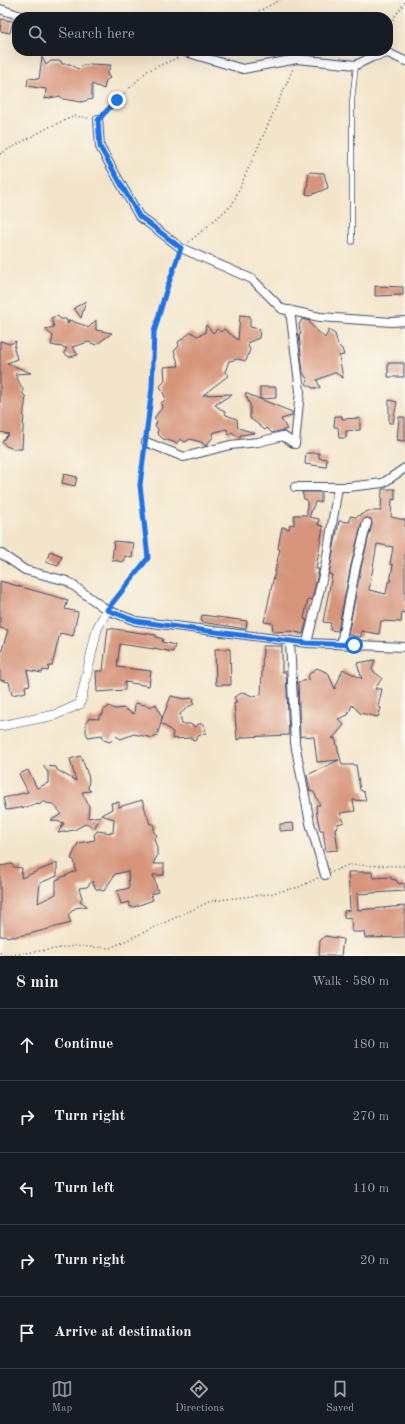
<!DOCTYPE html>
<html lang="en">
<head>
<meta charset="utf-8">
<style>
  body { margin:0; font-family:"Old Standard TT",serif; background:#20242c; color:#f1f3f6 }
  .stop { position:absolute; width:12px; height:12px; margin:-9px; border:3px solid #1a73e8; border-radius:50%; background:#fff }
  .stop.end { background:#1a73e8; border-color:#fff; box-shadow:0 1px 4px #0008 }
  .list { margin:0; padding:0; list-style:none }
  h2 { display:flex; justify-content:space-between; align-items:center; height:52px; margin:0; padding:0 16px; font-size:17px }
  h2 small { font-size:13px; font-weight:400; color:#9ea1a6 }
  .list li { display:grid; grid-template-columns:26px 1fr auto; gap:12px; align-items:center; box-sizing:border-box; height:72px; padding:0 16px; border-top:1px solid #363941 }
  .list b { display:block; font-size:15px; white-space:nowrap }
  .list em { font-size:13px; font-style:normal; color:#9ea1a6 }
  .icon { flex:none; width:22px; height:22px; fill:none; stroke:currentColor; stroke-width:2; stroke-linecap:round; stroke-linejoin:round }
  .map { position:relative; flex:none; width:405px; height:956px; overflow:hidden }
  .search { position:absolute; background:#171b24; box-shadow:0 4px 16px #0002; left:12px; right:12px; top:12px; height:44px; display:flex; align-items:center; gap:10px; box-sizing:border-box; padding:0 14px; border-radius:16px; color:#9ea1a6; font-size:15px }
  .sheet { height:412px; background:#171b24 }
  nav { display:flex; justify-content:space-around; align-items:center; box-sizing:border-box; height:56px; border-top:1px solid #363941; background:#171b24; font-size:11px; color:#9ea1a6 }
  nav a { display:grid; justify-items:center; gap:2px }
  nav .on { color:#8c9099 }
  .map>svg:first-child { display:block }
  .building { fill:#d6947a; fill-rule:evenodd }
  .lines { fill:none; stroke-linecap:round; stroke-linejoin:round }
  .service-casing { stroke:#3b4a6e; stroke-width:5.5 }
  .minor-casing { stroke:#3b4a6e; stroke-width:10 }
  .tertiary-casing { stroke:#3b4a6e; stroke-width:10 }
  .path { stroke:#3b4a6e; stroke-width:1.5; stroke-dasharray:1 3; stroke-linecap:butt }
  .service { stroke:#fff; stroke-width:4 }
  .minor { stroke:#fff; stroke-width:8 }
  .tertiary { stroke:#fff; stroke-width:9 }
  .route { stroke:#1a73e8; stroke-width:5 }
</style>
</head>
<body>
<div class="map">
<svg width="405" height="956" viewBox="0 0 405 956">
  <rect width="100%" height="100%" fill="#fbf7ec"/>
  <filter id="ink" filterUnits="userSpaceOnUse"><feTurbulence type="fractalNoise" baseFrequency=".025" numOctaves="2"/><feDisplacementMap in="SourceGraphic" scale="8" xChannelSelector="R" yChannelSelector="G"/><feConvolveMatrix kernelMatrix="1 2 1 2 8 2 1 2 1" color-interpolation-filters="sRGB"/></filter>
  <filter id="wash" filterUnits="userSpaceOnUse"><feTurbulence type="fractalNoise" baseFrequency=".012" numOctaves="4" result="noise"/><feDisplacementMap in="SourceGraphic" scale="16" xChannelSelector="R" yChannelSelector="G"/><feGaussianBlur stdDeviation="0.9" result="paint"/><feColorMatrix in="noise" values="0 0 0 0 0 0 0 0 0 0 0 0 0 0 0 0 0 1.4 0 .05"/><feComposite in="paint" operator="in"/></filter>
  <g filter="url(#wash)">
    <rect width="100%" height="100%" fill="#f3e5ca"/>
    <g id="blocks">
      <path class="building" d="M1,19L13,21L10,33L0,31Z
        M42,57L46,65L51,61H61L62,64H70L78,69L81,66L90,64L111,65L107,74L110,78L106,80L104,89L92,84V99L81,102L63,99L60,96L45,99L46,89L27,86L28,78L39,79Z
        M309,172L324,173L328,188L311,195L306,194Z
        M375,286L403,287V295L375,296Z
        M86,301L81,318L74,308Z
        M240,315L250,316V327L260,329L259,338L247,343L250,350L246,361L238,359L229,361L225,372L229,375L203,395L232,394L215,405L225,412L226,415L237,419L238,428L255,433L240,435V438L232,432L228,435L227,429L212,433L213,437L206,446L201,442L190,439L185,442L180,439L176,444L174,442L163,439L157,433L158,429L155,426L157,422L154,418L162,408L161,403L166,399L160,386L165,381L164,367L179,366L174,351L179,346L178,342L191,332L197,336L205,333L206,325L213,333L217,329L221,332L224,329L238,340Z
        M57,316L61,319H66L68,324L69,320L86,326L88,328L96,320V330L112,333L96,345L89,342L72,347L78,355L69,357L64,353L67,348L51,345L53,336L45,329L54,327L51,318Z
        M302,319L310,321V324L325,338L329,330L335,334L338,345L342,349L344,355L339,356L343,378L336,373H334L317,380L320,388H313L306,384L308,380L303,373L299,334H301L299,325Z
        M0,341L10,344L16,341L14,349L17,359L7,363L31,373L15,374L23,390V394L26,397L24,411L22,449H14L6,446L2,441L9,434L0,432Z
        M388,363H404V377H388Z
        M260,387H276V398L260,399Z
        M245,393L292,412V416L281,419L287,429L272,433L267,428L265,430L250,418V405Z
        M389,400L397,402L393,423H389Z
        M335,416H342V419L360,418V430L346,431V438H339L338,427H334Z
        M399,417H405V441L397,440Z
        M306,453H319V458L327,459L326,467L305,464Z
        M64,474L77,477L75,486L62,483Z
        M382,489H395V500L392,499L391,517L405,520V613L402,612L401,622L381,621L379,634L361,631V637L348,635L361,567L372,524L371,519L366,518L362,522L351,565L338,631L330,630L331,623L323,622L332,575L329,574L339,521L350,522V516L356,517L368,511H381ZM377,544L393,547L390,564L393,565L390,582H388L386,594L369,590Z
        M302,492H321V502H315L309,517L319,519L318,525L323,526L316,569H319L312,600L308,599L304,619L307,620L303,634L292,631L273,632L272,623L264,622L279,553L280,549H278L279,542L282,527L289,529L290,524L294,525V515H307V500L304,499Z
        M114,541L134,543L132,558L125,556L124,562L112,560Z
        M50,551L62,556L58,566L46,562Z
        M0,581L68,600L65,609L78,612L73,636L60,633L52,666H49L48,671L43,670L42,673L27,670L30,685L25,686L26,692L12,695L9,682L0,680V656L8,630L0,628Z
        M202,615L247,621L246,629L201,622Z
        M108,628L156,635V637L163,639L162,642L175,645L173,652L154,648V649L120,644L117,667L151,671L149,686L125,682V690L97,692L96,671H103Z
        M263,646H282V672H286L289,735L244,737L237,740L234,703H237L234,697L244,692L252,696L261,695Z
        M215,649H230L231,685H216Z
        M375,660L372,670L382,678L375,689H382L378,707L381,708L378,717L360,713L352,705L348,715L338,719L344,725L332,739L335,738L342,765H356L360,790L364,792L366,801L353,800L355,811L340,813L344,822L338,824V827L335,828L338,850L326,851L323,830H320L317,816L316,805H320L314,792L310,791L307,775L339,760L317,762L314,737L303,736L300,737L298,682L308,680L309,674L317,668L328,673L335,689L343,669L362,679L357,663Z
        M171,696L184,699L193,698L194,704L188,707L180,714L182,724H190L195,727L199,724H204L206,733L198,736L195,741L191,738L172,739L173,732L161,723L157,736L152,738L134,734L121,739L116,736L110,742L104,740L102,735L88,737L86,732V722L89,718L99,719V715H103V711L109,706L115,709L123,708L134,714L135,703L150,706V707L156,704L162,718L161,721Z
        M81,756L89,778L88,789L91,791L82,792L89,806L88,818L101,816L94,829L87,823L74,830L58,833L64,823L51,820L62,814L53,804L46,803L44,801L39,805L37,803L27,807L6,810L3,798L28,792L19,774L28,770L37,788L48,783V772L43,766L56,767L57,770L76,781L70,759Z
        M142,800L150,824H154V833L157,835L154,839L157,848V856L153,864H164V875H153L158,892L151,894L153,900L134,907H130L129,902L121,904L117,891L129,888L128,871L115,874L104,891L96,889L92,881L87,887L79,888L82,898L80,901L87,906L75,908L68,915L71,923L29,934L17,936L16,937L0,936V866L12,864L14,867L22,868L21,878L57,863V876L40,883L38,903L56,894V880L76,871L74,860L71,859L78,843L95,840L94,835L97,831L113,833L114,819L101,815L112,809L111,803L119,802V807Z
        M293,823L294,830L280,831V824Z
        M348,872H372L373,878L391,877V879L396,880L399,884L404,883L405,891L357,894L358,910L405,906V937L365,938L364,932H352L351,917L344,918V911L350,910Z
        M325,936L343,939L341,956H319L320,941Z"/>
    </g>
  </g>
  <g filter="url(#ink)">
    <use href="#blocks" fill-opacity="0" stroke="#3b4a6e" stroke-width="1"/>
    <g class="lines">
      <g class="service-casing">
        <path id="service" d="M352,242V101L356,65"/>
      </g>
      <g class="minor-casing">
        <path id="minor" d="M0,9L24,17
          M182,51L243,69L297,59L356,65L372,57L388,53L405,61
          M98,119L100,147L139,216L181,248L252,279L282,309L320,317L392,322L405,321
          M146,442L184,457L230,445L258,442L283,436L295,444L300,391L290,310
          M295,487H348L383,483L405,468
          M0,553L25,570L67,581L107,610L136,621L307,643L405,647
          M290,641L295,743L310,823L325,875
          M307,643L326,563L338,487
          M341,644L356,566L367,523"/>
      </g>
      <g class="tertiary-casing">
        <path id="tertiary" d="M0,726L55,715L80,704L97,629L107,610"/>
      </g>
      <path class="path" d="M248,17L280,0
        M388,26L405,2
        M104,113L147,71L177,58
        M0,154L49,127L75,116L89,118
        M189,242L232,205L293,69
        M147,434L152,388L154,332L178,256
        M113,603L148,558L140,485L144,451
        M332,872L348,865L405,866
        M0,953L5,956L75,946L110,948L211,901L269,894L299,887L318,878"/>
      <use href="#service" class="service"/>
      <use href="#minor" class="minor"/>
      <use href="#tertiary" class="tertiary"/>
    </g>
  </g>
  <g class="lines" filter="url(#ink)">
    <path class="route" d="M117,100L98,120L100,147L139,216L181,248L166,291L154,332L152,388L140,485L148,558L107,610L136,621L192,629L307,643L354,645"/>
  </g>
</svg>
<div class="stop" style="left:354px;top:645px"></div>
<div class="stop end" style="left:117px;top:100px"></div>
<div class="search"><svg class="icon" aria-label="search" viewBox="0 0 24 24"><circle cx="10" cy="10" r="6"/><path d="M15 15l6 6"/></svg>Search here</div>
</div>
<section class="sheet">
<h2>8 min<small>Walk · 580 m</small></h2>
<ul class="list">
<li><svg class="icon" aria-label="ahead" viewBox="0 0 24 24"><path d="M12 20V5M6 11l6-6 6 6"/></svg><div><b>Continue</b></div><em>180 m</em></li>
<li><svg class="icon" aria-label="right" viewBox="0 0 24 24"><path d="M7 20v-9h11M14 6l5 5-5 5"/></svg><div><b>Turn right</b></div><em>270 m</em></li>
<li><svg class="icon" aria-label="left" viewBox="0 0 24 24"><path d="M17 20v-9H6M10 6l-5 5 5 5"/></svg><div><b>Turn left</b></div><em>110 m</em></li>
<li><svg class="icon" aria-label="right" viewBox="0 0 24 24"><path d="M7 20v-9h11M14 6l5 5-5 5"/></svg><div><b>Turn right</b></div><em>20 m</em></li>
<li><svg class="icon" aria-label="arrive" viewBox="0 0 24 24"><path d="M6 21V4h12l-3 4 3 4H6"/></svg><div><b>Arrive at destination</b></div></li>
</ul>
</section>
<nav>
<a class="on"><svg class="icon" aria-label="map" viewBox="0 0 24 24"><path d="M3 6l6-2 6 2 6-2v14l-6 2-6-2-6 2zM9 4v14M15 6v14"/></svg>Map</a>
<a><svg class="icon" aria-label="directions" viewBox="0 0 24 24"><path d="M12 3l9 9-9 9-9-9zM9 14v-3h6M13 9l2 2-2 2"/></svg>Directions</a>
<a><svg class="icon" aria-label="saved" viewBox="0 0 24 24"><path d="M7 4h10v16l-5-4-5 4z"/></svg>Saved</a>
</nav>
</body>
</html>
